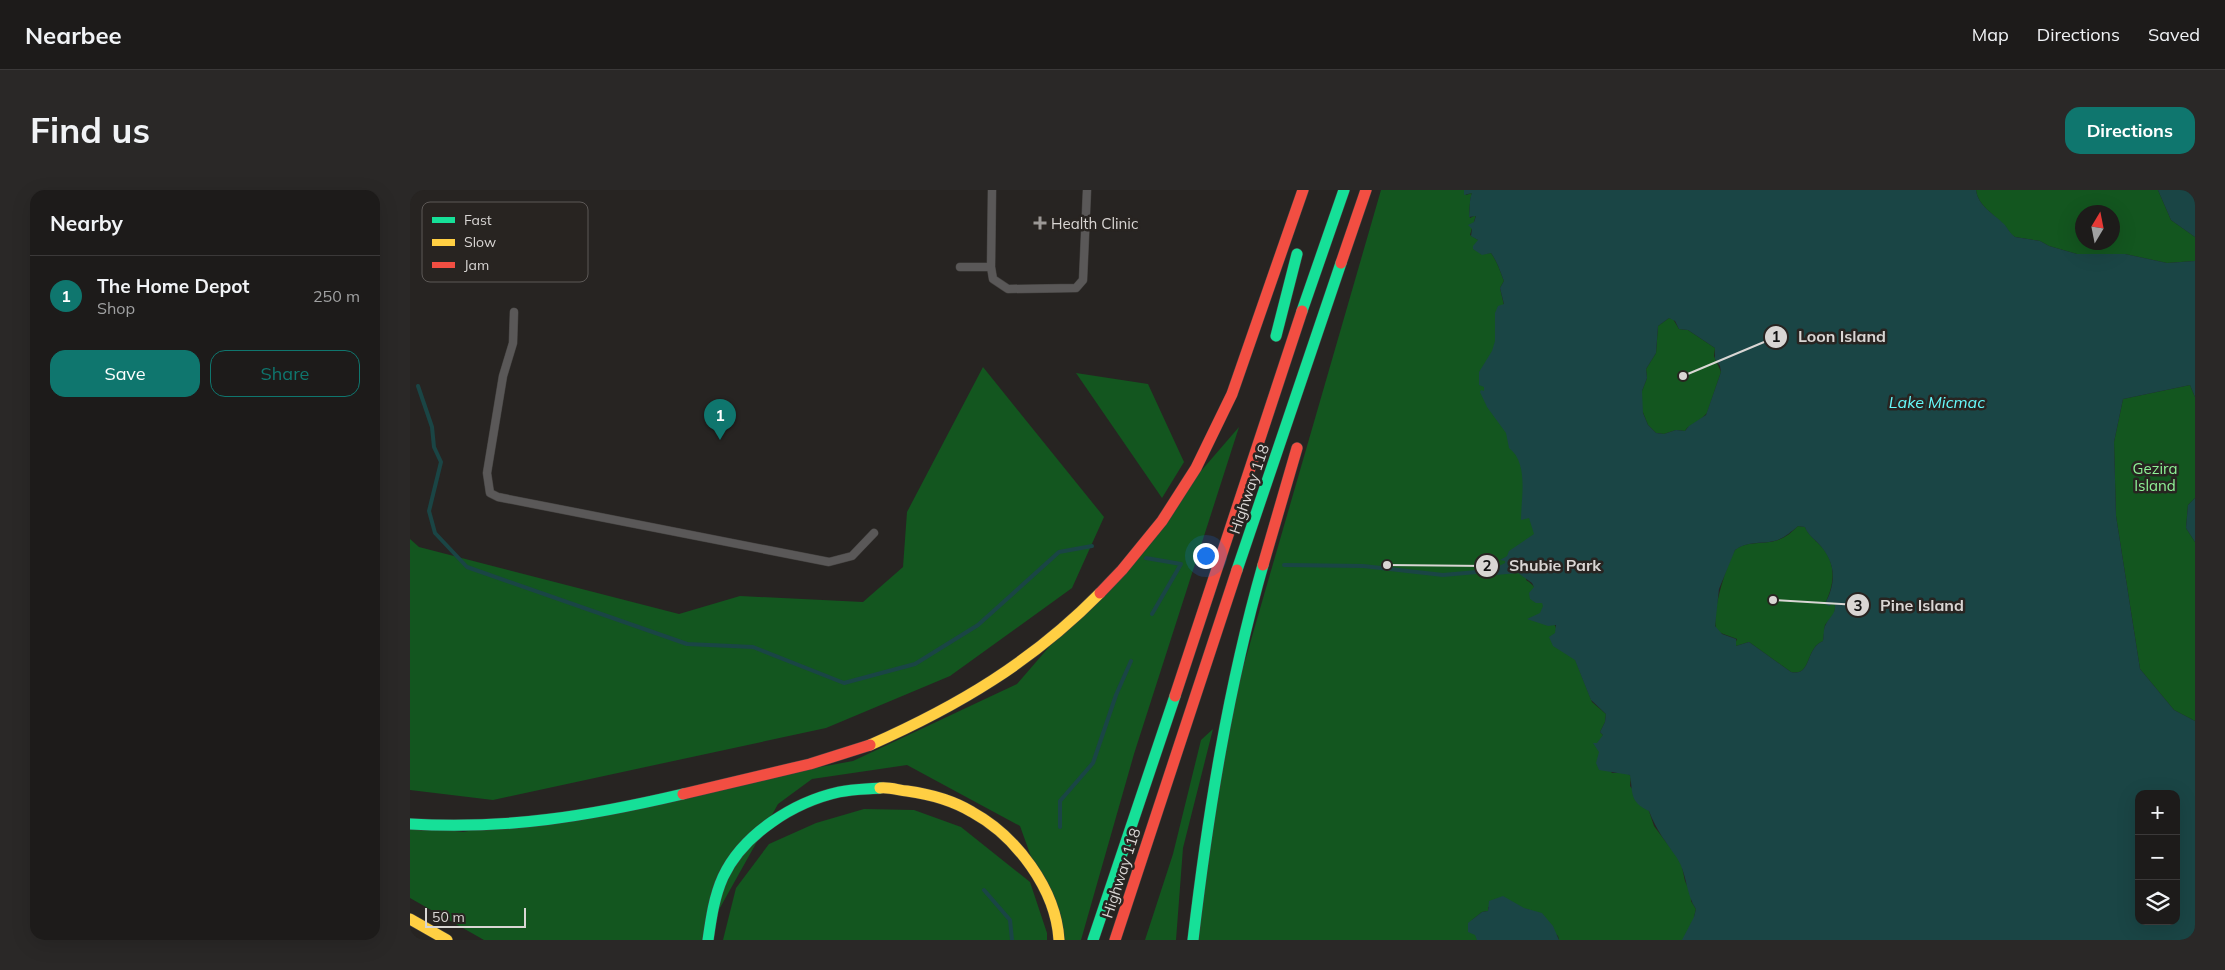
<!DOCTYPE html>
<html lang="en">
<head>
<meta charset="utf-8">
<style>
  body { margin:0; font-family:Mulish,sans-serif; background:#2a2827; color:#f1f3f6 }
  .controls { position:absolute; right:15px; bottom:15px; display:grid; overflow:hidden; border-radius:10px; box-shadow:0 5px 20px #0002 }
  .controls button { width:45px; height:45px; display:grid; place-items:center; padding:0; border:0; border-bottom:1px solid #3b3939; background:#1d1b1a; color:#f1f3f6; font:25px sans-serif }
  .compass { position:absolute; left:1665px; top:15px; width:45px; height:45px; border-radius:50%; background:#1d1b1a; box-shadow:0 5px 20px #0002; rotate:10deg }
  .scale { position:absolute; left:15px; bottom:12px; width:101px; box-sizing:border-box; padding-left:5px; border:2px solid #d9d6d4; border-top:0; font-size:14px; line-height:18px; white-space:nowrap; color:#d9d6d4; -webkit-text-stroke:4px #282421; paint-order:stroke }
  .you { position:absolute; left:795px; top:365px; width:18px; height:18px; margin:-12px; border:4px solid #fff; border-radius:50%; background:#1a73e8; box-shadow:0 0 0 8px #1a73e833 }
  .badge { display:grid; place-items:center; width:32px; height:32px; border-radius:50%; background:#0f766e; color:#fff; font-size:16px; font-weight:700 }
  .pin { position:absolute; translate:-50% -41px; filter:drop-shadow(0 1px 2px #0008) }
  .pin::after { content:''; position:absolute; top:26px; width:18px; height:15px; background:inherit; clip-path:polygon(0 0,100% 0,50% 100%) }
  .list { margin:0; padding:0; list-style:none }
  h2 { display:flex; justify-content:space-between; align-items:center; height:65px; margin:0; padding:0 20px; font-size:21px }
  h2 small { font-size:16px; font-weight:400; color:#a0a1a2 }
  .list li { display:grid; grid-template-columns:32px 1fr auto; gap:15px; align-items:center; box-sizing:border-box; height:80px; padding:0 20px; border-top:1px solid #3b3939 }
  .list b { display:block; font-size:19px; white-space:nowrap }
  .list p { margin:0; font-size:16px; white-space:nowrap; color:#a0a1a2 }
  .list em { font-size:16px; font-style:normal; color:#a0a1a2 }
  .actions { display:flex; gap:10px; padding:15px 20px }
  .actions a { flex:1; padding:11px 0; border:1px solid #0f766e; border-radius:15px; text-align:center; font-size:18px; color:#0f766e }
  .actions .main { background:#0f766e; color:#fff }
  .icon { flex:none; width:28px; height:28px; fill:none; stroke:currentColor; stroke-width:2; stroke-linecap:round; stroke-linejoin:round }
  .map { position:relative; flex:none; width:1785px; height:750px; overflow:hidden; border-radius:15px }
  header { display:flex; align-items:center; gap:30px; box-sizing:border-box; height:70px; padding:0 25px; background:#1d1b1a; border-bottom:1px solid #3b3939 }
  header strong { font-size:24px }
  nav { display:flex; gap:28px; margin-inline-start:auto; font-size:18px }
  .intro { display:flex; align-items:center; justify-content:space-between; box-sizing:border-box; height:120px; padding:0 30px }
  h1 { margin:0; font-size:35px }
  .button { padding:12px 22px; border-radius:15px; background:#0f766e; color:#fff; font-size:18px; font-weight:700 }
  main { display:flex; gap:30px; padding:0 30px }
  aside { flex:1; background:#1d1b1a; border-radius:15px; box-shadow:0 5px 20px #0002 }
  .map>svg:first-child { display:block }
  .green { fill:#13561f; fill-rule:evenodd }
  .water { fill:#1a4545; fill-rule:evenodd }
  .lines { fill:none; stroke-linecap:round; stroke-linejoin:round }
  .stream { stroke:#1a4545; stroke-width:4 }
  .lane-casing { stroke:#444240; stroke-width:9 }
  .fast-casing { stroke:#444240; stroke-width:12 }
  .slow-casing { stroke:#444240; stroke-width:12 }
  .jam-casing { stroke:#444240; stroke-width:12 }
  .lane { stroke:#5a5858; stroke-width:8 }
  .fast { stroke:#16e098; stroke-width:11 }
  .slow { stroke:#ffcf43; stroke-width:11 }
  .jam { stroke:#f24e42; stroke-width:11 }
  .poi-dot { fill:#9b9896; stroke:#282421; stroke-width:2 }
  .labels { text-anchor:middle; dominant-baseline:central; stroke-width:5; stroke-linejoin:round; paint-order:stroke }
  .poi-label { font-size:15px; fill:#d9d6d4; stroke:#282421; text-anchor:start }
  .park-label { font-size:15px; fill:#8ff397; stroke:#282421 }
  .street-label { font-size:15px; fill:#d9d6d4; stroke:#282421 }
  .water-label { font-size:16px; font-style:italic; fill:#66fafb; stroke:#282421 }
  .key { fill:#282421; stroke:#5d5957; stroke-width:1 }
  .key-label { font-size:14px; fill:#d9d6d4 }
  .leader { fill:none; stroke:#d9d6d4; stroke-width:2 }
  .callout-dot { fill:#d9d6d4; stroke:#282421; stroke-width:2 }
  .mark-label { font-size:15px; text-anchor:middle; font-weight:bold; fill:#111 }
  .callout-label { font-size:16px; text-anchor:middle; font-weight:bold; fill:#d9d6d4; stroke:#282421; stroke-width:5; stroke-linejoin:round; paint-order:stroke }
</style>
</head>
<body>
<header>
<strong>Nearbee</strong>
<nav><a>Map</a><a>Directions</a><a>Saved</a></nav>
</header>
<div class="intro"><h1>Find us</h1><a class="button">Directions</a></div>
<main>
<aside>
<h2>Nearby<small></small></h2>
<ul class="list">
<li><span class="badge">1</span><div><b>The Home Depot</b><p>Shop</p></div><em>250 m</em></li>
</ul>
<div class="actions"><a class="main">Save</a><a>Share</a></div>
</aside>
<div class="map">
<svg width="1785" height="750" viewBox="0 0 1785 750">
  <rect width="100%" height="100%" fill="#272422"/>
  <path class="green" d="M971,0H1054L1056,5L1062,3C1060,8 1059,22 1060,28L1066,25L1060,45L1068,50V61L1071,64L1081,63C1087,71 1090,81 1094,91L1090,98L1094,115L1146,303L1116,390C1133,399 1149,443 1154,462L1165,469L1182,512L1196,524L1195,532L1190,542L1193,545L1189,564L1202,583H1216L1221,586L1220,596L1239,621L1244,636L1271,672L1275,691L1281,704V711L1286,719L1284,727L1286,733L1273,750H1149L1148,746L1118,719L1078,717V721L1072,722L1062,730L1068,750H782L802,585Z
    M1566,0H1748L1761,30L1785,47V71L1757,73L1715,64H1667L1639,56L1630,51L1605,47C1600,44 1598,39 1594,35C1584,24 1568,16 1566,0ZM1672,22H1702V52H1672Z
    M1259,128L1263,129L1269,139L1278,140L1305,158L1304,166L1311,182L1297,223L1290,230L1277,238L1275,241L1266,240L1254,244L1246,243L1238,235L1232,220V201L1237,188L1236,179L1246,163L1248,136Z
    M573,177L694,327L662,398L540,486L416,538L83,610L0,600V349L9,357L269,424L330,406L453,412L493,377L497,322Z
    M666,183L738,194L774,272L752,308Z
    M1780,195L1785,207V308L1778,315L1776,338L1785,352V531L1764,520L1730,479L1706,326L1704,252L1713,209Z
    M829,237L724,564L671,750H651L610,636L497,575L402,589L368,614L292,750H74L0,708V635L53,642L443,571L607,494Z
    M1388,336L1395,337C1398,344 1404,349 1410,355C1427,373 1425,393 1415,414L1424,412L1426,415L1424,424L1415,435L1413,451C1395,458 1402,487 1381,482L1339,452L1326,456L1325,454L1327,449L1308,442C1298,432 1317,372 1325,360C1337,350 1354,355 1368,350C1376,347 1382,342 1388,336Z
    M803,539L773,658L766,750H735L763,664L791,550Z
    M454,619L504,620L551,637L620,692L637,743V750H313L326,698L359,654L406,633Z"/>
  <path class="water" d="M1054,0H1566C1568,16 1584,24 1594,34C1598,39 1600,43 1605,47L1630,51L1639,56L1667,64H1715L1757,73L1785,71V207L1780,195L1713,209L1704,252L1706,326L1730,479L1764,520L1785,531V750H1272L1284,727L1286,719C1276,705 1277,683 1267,668C1256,652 1246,640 1239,621C1219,612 1223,602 1220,585L1189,580L1186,573L1189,562L1183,553H1187L1193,545L1190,542L1195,532L1196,524L1181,510L1165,470L1143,456L1139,447L1145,443L1146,435L1138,436L1117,429L1130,423L1133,416L1132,413H1126L1120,409L1119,403L1124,397L1122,393L1108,383L1086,385L1083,383L1087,377L1095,373V371L1090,370L1097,366L1099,361L1124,344L1119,328L1111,330C1111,308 1119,273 1099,258L1096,243L1077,217L1070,202L1071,200L1074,201V197L1069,195V182L1082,161L1085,151V123L1088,116L1094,114L1090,98L1094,91C1090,81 1087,71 1081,63L1072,65L1063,59V56L1068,50L1061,46L1062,39L1058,35L1064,32L1066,26L1059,27C1060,20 1059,9 1062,3L1054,5ZM1259,128L1265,131L1269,139L1278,140L1305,158V169L1310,176L1311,182L1296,225L1279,236L1275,241L1266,240L1254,244L1246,243L1238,235L1233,223L1232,201L1237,188L1236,179L1246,163L1248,136ZM1388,336L1395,337C1397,343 1402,347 1407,352C1426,371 1427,391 1415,414L1419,416L1424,412C1428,422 1420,426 1416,434C1413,439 1414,446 1413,451C1395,458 1402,487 1381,482L1339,452L1326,456V449L1312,444L1305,436L1309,399L1325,360C1336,351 1351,354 1364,351C1373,349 1381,342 1388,336ZM1729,604H1766V731H1729Z
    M1748,0H1785V47L1761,30Z
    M1785,308V352L1776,338L1778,315Z
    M1093,706L1114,718L1132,723L1143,736L1149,750H1067L1065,745L1058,742V733L1072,722L1078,721L1079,711Z"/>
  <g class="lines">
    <path class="stream" d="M8,196L22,237L24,257L31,272L19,321L25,343L57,377L277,454L343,457L434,493L505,474L568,435L649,362L682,356
      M736,368L771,374L742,424
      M874,375L953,376L1033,385L1089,380
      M650,637V611L683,573L706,505L721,471
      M574,700L600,730L602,750"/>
    <g class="lane-casing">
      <path id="lane" d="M582,0L581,77L583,89L598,99L666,98L673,90L677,0
        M550,77H581
        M104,122L103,153L93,186L77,283L80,303L88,307L419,372L442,366L464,343"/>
    </g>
    <g class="fast-casing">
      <path id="fast" d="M892,121L934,0
        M866,146L887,64
        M827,380L931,73
        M0,634C96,640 179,626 273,604
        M298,750C301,729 304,707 313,687C333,644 384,612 429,602C442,599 457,599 470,598
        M683,750L765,506
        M783,750C798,623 818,498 853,375"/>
    </g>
    <g class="slow-casing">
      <path id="slow" d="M460,555C548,516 622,472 690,403
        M470,598C479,597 488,600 497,601C519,604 542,610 562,622C606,646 646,699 649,750
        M0,729L37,750"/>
    </g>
    <g class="jam-casing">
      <path id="jam" d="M931,73L956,0
        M853,375L887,258
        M690,403L712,380L752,331L786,278L822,204L893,0
        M765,506L892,121
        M273,604L400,574L460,555
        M705,750L827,380"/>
    </g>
    <use href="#lane" class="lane"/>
    <use href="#fast" class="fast"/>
    <use href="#slow" class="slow"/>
    <use href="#jam" class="jam"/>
  </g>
  <path class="poi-dot" d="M627.5 25.5h5v5h5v5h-5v5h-5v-5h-5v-5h5z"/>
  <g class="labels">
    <g class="poi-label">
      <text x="641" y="33">Health Clinic</text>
    </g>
    <g class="park-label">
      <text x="1745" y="278">Gezira<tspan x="1745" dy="17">Island</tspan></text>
    </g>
    <g class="street-label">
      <text transform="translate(839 299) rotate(-71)">Highway 118</text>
      <text transform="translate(711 683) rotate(-72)">Highway 118</text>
    </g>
    <g class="water-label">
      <text x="1527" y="212">Lake Micmac</text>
    </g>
  </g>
  <rect x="12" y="12" width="166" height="80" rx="8" class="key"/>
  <rect x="22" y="27" width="23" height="6" fill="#16e098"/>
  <rect x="22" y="49" width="23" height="7" fill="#ffcf43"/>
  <rect x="22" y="72" width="23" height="6" fill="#f24e42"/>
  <g class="key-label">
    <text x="54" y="35">Fast</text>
    <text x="54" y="57">Slow</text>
    <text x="54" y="80">Jam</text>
  </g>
  <path class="leader" d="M1273 186L1366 147M977 375L1077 376M1363 410L1448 415"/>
  <g class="callout-dot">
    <circle cx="1273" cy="186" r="5"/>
    <circle cx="977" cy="375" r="5"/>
    <circle cx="1363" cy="410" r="5"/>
    <circle cx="1366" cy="147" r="12"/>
    <circle cx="1077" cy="376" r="12"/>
    <circle cx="1448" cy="415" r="12"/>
  </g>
  <g class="mark-label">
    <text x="1366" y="152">1</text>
    <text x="1077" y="381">2</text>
    <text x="1448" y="421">3</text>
  </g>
  <g class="callout-label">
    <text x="1432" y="152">Loon Island</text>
    <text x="1145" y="381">Shubie Park</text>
    <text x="1512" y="421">Pine Island</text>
  </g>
</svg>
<div class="controls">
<button>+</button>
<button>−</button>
<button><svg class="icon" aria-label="layers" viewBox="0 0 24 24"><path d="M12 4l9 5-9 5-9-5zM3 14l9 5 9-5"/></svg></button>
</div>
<svg class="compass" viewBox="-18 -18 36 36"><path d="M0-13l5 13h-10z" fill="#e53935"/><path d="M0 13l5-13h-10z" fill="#a0a1a2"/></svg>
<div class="scale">50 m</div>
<div class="you"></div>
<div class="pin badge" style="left:310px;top:250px">1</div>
</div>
</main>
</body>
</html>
